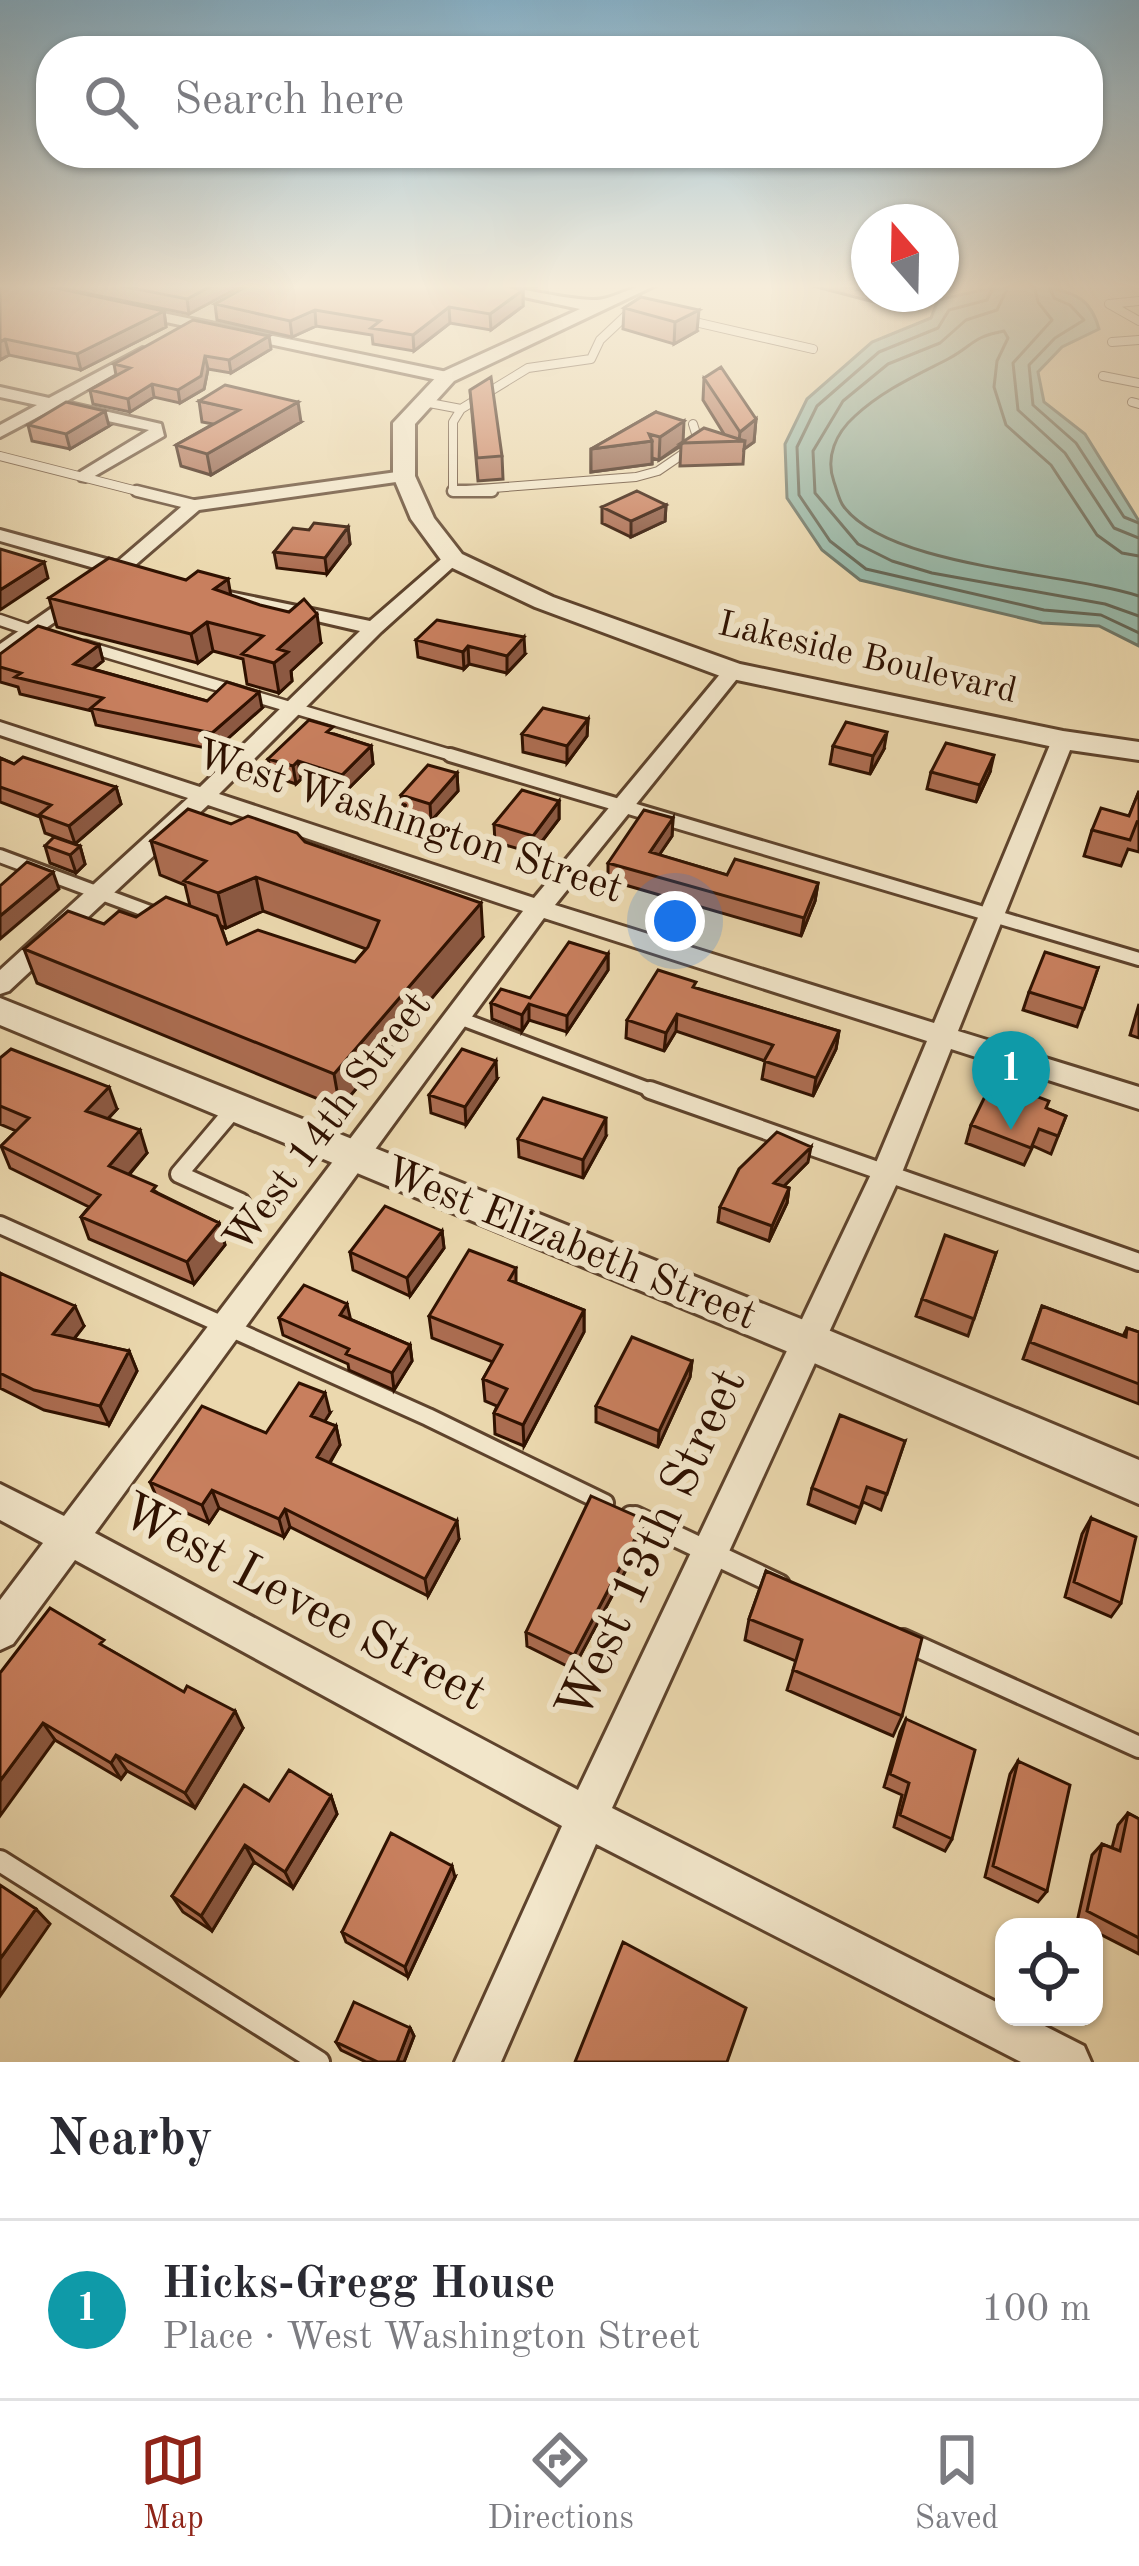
<!DOCTYPE html>
<html lang="en">
<head>
<meta charset="utf-8">
<style>
  body { margin:0; font-family:"Old Standard TT",serif; background:#f2f2f3; color:#2b2b33 }
  .controls { position:absolute; right:36px; bottom:36px; display:grid; overflow:hidden; border-radius:24px; box-shadow:0 3px 9px #0004 }
  .controls button { width:108px; height:108px; display:grid; place-items:center; padding:0; border:0; border-bottom:3px solid #e1e1e2; background:#fff; color:#2b2b33; font:60px sans-serif }
  .compass { position:absolute; left:851px; top:204px; width:108px; height:108px; border-radius:50%; background:#fff; box-shadow:0 3px 9px #0004; rotate:340deg }
  .you { position:absolute; left:675px; top:921px; width:42px; height:42px; margin:-30px; border:9px solid #fff; border-radius:50%; background:#1a73e8; box-shadow:0 0 0 18px #1a73e833 }
  .badge { display:grid; place-items:center; width:78px; height:78px; border-radius:50%; background:#8f2418; color:#fff; font-size:39px; font-weight:700 }
  .pin { position:absolute; translate:-50% -99px; filter:drop-shadow(0 3px 6px #0008) }
  .pin::after { content:''; position:absolute; top:63px; width:42px; height:36px; background:inherit; clip-path:polygon(0 0,100% 0,50% 100%) }
  .list { margin:0; padding:0; list-style:none }
  h2 { display:flex; justify-content:space-between; align-items:center; height:156px; margin:0; padding:0 48px; font-size:51px }
  h2 small { font-size:39px; font-weight:400; color:#7c7c81 }
  .list li { display:grid; grid-template-columns:78px 1fr auto; gap:36px; align-items:center; box-sizing:border-box; height:180px; padding:0 48px; border-top:3px solid #e1e1e2 }
  .list b { display:block; font-size:45px; white-space:nowrap }
  .list p { margin:0; font-size:39px; white-space:nowrap; color:#7c7c81 }
  .list em { font-size:39px; font-style:normal; color:#7c7c81 }
  .icon { flex:none; width:66px; height:66px; fill:none; stroke:currentColor; stroke-width:2; stroke-linecap:round; stroke-linejoin:round }
  .map { position:relative; flex:none; width:1139px; height:2062px; overflow:hidden }
  .search { position:absolute; background:#fff; box-shadow:0 3px 9px #0004; left:36px; right:36px; top:36px; height:132px; display:flex; align-items:center; gap:30px; box-sizing:border-box; padding:0 42px; border-radius:48px; color:#7c7c81; font-size:45px }
  .sheet { height:336px; background:#fff }
  nav { display:flex; justify-content:space-around; align-items:center; box-sizing:border-box; height:168px; border-top:3px solid #e1e1e2; background:#fff; font-size:33px; color:#7c7c81 }
  nav a { display:grid; justify-items:center; gap:6px }
  nav .on { color:#8f2418 }
  .map>svg:first-child { display:block }
  .water { fill:#98baab; stroke:#6e7667; stroke-width:3 }
  .lines { fill:none; stroke-linecap:round; stroke-linejoin:round }
  .shore { stroke:#646656; stroke-width:3 }
  .service-far4-casing { stroke:#5e432c; stroke-width:10 }
  .service-far3-casing { stroke:#5e432c; stroke-width:15 }
  .service-far2-casing { stroke:#5e432c; stroke-width:18 }
  .service-far1-casing { stroke:#5e432c; stroke-width:22 }
  .service-casing { stroke:#5e432c; stroke-width:26 }
  .minor-casing { stroke:#5e432c; stroke-width:6 }
  .tertiary-casing { stroke:#5e432c; stroke-width:6 }
  .service-far4 { stroke:#f2e6ca; stroke-width:8 }
  .service-far3 { stroke:#f2e6ca; stroke-width:10 }
  .service-far2 { stroke:#f2e6ca; stroke-width:12 }
  .service-far1 { stroke:#f2e6ca; stroke-width:16 }
  .service { stroke:#f2e6ca; stroke-width:20 }
  .minor { fill:#f2e6ca; fill-rule:evenodd }
  .tertiary { fill:#f2e6ca; fill-rule:evenodd }
  .wall { fill:#ac6d51; stroke:#2f1100; stroke-width:3; fill-rule:evenodd }
  .shaded-wall { fill:#8c5942; stroke:#2f1100; stroke-width:3 }
  .building { fill:#c87f5e; stroke:#2f1100; stroke-width:3 }
  .labels { text-anchor:middle; dominant-baseline:central; stroke-width:12; stroke-linejoin:round; paint-order:stroke }
  .far-street-label { font-size:36px; fill:#2f1100; stroke:#f2e6ca }
  .street-label { font-size:42px; fill:#2f1100; stroke:#f2e6ca }
  .near-street-label { font-size:51px; fill:#2f1100; stroke:#f2e6ca }
</style>
</head>
<body>
<div class="map">
<svg width="1139" height="2062" viewBox="0 0 1139 2062">
  <rect width="100%" height="100%" fill="#ebd8ae"/>
  <filter id="stains"><feTurbulence type="fractalNoise" baseFrequency=".00167" numOctaves="4"/><feColorMatrix values="0 0 0 0 .2 0 0 0 0 .09 0 0 0 0 .02 0 0 0 .5 -.17"/></filter>
  <radialGradient id="worn" r=".72"><stop offset=".6" stop-color="#630" stop-opacity="0"/><stop offset="1" stop-color="#630" stop-opacity=".3"/></radialGradient>
  <path class="water" d="M1046,287C1076,293 1091,299 1099,329L1062,347L1038,372L1044,402L1085,434L1139,521V646L1099,626L1042,623L860,580L822,550L787,498L785,444L807,399L872,342L931,318L938,300L986,289Z"/>
  <g class="lines">
    <path class="shore" d="M994,285L987,300L949,310L938,328L879,352L817,406L797,447L799,495L830,541L866,569L1044,610L1101,615L1139,633
      M1009,285L997,310L966,320L940,343L888,364L843,401L813,451L815,493L858,544L892,561L932,573L1105,604L1139,616
      M1034,285L1038,302L1052,320L1013,363L1018,410L1065,453L1114,528L1139,538
      M1049,285L1054,298L1070,305L1084,320L1055,338L1029,365L1033,405L1076,443L1124,517L1139,523
      M1139,556L1122,553L1097,535L1051,465L1006,425L994,387L997,361L1008,338L1004,331C971,337 973,346 948,359C915,376 883,390 855,416C836,433 825,457 834,482C837,490 839,501 844,507C891,568 1065,572 1139,596"/>
    <g class="service-far4-casing">
      <path id="service-far4" d="M1139,301L1109,304L1139,321
        M632,310L600,340L591,359L528,368L461,409L453,422V491L636,477L658,471L699,443L693,424
        M682,319L813,349
        M1112,342L1139,340
        M1103,376L1139,383
        M424,402L461,409
        M1132,402L1139,404
        M0,456L149,494"/>
    </g>
    <g class="service-far3-casing">
      <path id="service-far3" d="M137,491L194,505
        M453,491H492
        M0,620L41,634
        M85,646L461,758"/>
    </g>
    <g class="service-far2-casing">
      <path id="service-far2" d="M450,755L1139,959
        M0,856L158,915
        M459,1018L659,1093"/>
    </g>
    <g class="service-far1-casing">
      <path id="service-far1" d="M650,1090L1139,1262
        M234,1109L179,1174L241,1202
        M0,1225L428,1417L605,1503
        M630,1515L641,1520"/>
    </g>
    <g class="service-casing">
      <path id="service" d="M635,1517L779,1585
        M903,1640L1139,1747
        M0,1861L319,2062"/>
    </g>
    <g class="minor-casing">
      <path id="minor" d="M129,306L447,372L455,377L447,382L124,313L122,310Z
        M143,348L150,352L148,355L65,402L161,424L164,436L86,481L80,480V472L149,430L53,409L0,437V425L37,405L0,397V387L49,398Z
        M404,471L413,476L410,480L199,510L133,567L139,572L137,576H123L0,659V644L105,571L0,541V530L117,562L188,501Z
        M446,555L462,559L381,632L219,794L534,898L726,667H740V675L555,905L934,1023L1052,740L1063,733L1074,740L958,1031L1139,1087V1109L951,1049L903,1170L612,1808L1004,2006V2017H1027L1084,2046L1091,2062H1021L596,1844L501,2062H455L562,1826L75,1560L13,1644L0,1650V1600L43,1543L0,1520V1484L64,1516L523,911L208,805L9,991L0,994V970L188,798L0,735V722L200,787L360,631L195,593V585L370,621ZM544,918L927,1041L873,1170L578,1790L95,1533Z"/>
    </g>
    <g class="tertiary-casing">
      <path id="tertiary" d="M468,285C511,283 550,298 592,300C613,301 631,284 656,285L454,381L415,424V476L434,518L462,554L553,597L740,664L1063,731L1139,742V760L1063,749L723,677L535,607L444,564L411,519L393,476V423L440,373L580,309Z
        M0,998L821,1327L1139,1460V1504L791,1353L0,1025Z"/>
    </g>
    <use href="#service-far4" class="service-far4"/>
    <use href="#service-far3" class="service-far3"/>
    <use href="#service-far2" class="service-far2"/>
    <use href="#service-far1" class="service-far1"/>
    <use href="#service" class="service"/>
    <use href="#minor" class="minor"/>
    <use href="#tertiary" class="tertiary"/>
  </g>
  <path class="wall" d="M0,285L164,311L166,327L81,370L9,355L0,360Z
    M45,285H243L189,314Z
    M249,285H541L536,287L503,285L523,290V306L491,330L450,323L414,351L373,344L372,335L316,326L292,337L217,320L215,304Z
    M809,285H869V294H906L885,305Z
    M641,297L697,331L674,344L623,329L624,308Z
    M271,349L231,373L208,369L204,389L180,403L154,397L130,412L93,404L90,390L116,375L114,364Z
    M704,378L756,419L754,442L744,449L743,464L680,466L681,446L659,460L652,458V464L591,472V449L656,412L683,442L724,434L703,400Z
    M470,390L502,456L503,479L478,481Z
    M199,401L301,422L211,475L181,466L176,445L213,424L202,422Z
    M28,425L109,426L70,449L32,441Z
    M666,505L665,521L631,537L602,523V507Z
    M348,527L350,544L327,574L277,568L274,552L309,530Z
    M230,595L321,643L291,671L292,681L279,693L247,684L243,659L213,651L198,663L57,627L49,598Z
    M416,640L525,654L507,673L469,664L464,669L418,657Z
    M99,645L103,661L93,669L207,701L262,708L215,750L96,725L92,711L20,694L18,687L0,682V654Z
    M588,719L587,736L567,763L523,752L522,734Z
    M334,734L371,746L373,764L344,793L301,779L296,784L272,776L268,759Z
    M833,746L884,749L870,774L830,764Z
    M0,758L14,764L116,787L121,804L75,844L45,833L40,817L0,802Z
    M931,772H990L976,802L927,789Z
    M457,773L458,791L431,821L403,813L401,795Z
    M1139,791V852L1128,849L1121,866L1084,856L1092,830L1129,816Z
    M559,801V819L533,853L495,842L494,824Z
    M673,818L672,836L659,855L727,875L818,883L815,901L801,936L608,880V863Z
    M231,824L305,842L483,937L340,1108L37,983L24,949L104,924L190,906L185,885L160,875L151,841ZM263,911L366,949L355,962L227,944L221,926L226,928Z
    M45,846H80L85,864L76,873L50,863Z
    M608,954V970L567,1032L529,1020L522,1031L492,1019L491,1003L530,998Z
    M1098,968L1077,1027L1023,1010L1029,992Z
    M695,988L839,1031L836,1049L813,1096L762,1079L765,1061L676,1031L664,1051L626,1038L627,1020Z
    M1139,1004V1038L1130,1035Z
    M0,1058L117,1109L108,1119L147,1153L129,1175L158,1193L219,1223L225,1245L194,1284L89,1239L81,1217L89,1207L10,1168L1,1146L16,1131L0,1124Z
    M497,1079L466,1125L431,1113L429,1095Z
    M1046,1108L1066,1116L1051,1154L1033,1146L1024,1165L966,1143L971,1125Z
    M606,1136L583,1178L519,1157L518,1139Z
    M808,1162L784,1186L789,1188L787,1203L769,1241L718,1222L720,1207Z
    M442,1231L444,1248L410,1296L353,1270L350,1252Z
    M996,1253L968,1336L916,1316L922,1299Z
    M516,1268V1283L584,1310V1332L524,1446L495,1434L494,1413L497,1406L485,1401L483,1379L493,1362L432,1338L429,1316Z
    M0,1273L84,1326L74,1339L129,1351L137,1371L109,1425L44,1410L0,1388Z
    M1042,1306L1123,1336L1127,1328L1139,1332V1404L1023,1359Z
    M279,1318L350,1319L410,1345L412,1361L394,1390L349,1370L348,1364L283,1335Z
    M692,1361L690,1377L658,1447L596,1422V1406Z
    M330,1413L324,1422L336,1426L340,1445L330,1463L459,1539L428,1596L290,1527L284,1537L219,1508L209,1523L158,1500L150,1482L266,1433Z
    M905,1441L881,1510L863,1502L855,1523L808,1504L812,1488Z
    M1091,1518L1121,1603L1111,1617L1065,1597L1082,1534Z
    M645,1520L644,1536L573,1669L527,1646L526,1632Z
    M766,1571L902,1716L893,1736L787,1690L796,1661L745,1640L749,1619Z
    M110,1650L243,1728L195,1808L127,1771L121,1779L55,1740L0,1673Z
    M906,1719L952,1839L945,1851L894,1827L902,1795L884,1787L900,1732Z
    M1018,1761L1047,1891L1038,1902L985,1877L1010,1774Z
    M331,1796L337,1814L293,1888L254,1862L212,1931L183,1912L172,1896L269,1801Z
    M1128,1813L1139,1819V1954L1094,1931V1927H1087L1077,1922L1092,1855L1102,1844L1112,1848L1118,1825Z
    M455,1877L408,1977L346,1942L342,1932Z
    M410,2028L414,2036L404,2062H366L341,2050L336,2042Z"/>
  <path class="shaded-wall" d="M213,285H243L189,314L187,299Z
    M523,290V306L491,330L490,314Z
    M891,294H906L885,305L886,296Z
    M449,307L450,323L414,351L413,335Z
    M315,310L316,326L292,337L290,321Z
    M699,310L697,331L674,344L675,322Z
    M164,311L166,327L81,370L77,354Z
    M269,336L271,349L231,373L229,360Z
    M5,339L9,355L0,360V342Z
    M205,356L208,369L204,389L180,403L178,390Z
    M152,384L154,397L130,412L128,399Z
    M298,402L301,422L211,475L207,454Z
    M105,411L109,426L70,449L66,434Z
    M756,419L754,442L744,449L745,441H739L740,432Z
    M684,421L683,443L659,460L660,437Z
    M652,441V464L591,472V449Z
    M666,505L665,521L631,537V521Z
    M348,527L350,544L327,574L325,558Z
    M44,562L48,578L0,610V590Z
    M228,579L233,608L214,589Z
    M317,614L321,643L291,671L292,681L279,693L274,663L278,649Z
    M207,622L213,651L198,663L191,634Z
    M524,637L525,654L507,673V656Z
    M99,645L103,661L79,680L74,664Z
    M468,646L469,664L464,669L463,652Z
    M259,692L262,708L215,750L212,733Z
    M588,719L587,736L567,763V746Z
    M887,732L884,749L870,774L873,756Z
    M371,746L373,764L344,793L342,775Z
    M994,755L990,772L976,802L980,785Z
    M298,761L301,779L296,784L293,766Z
    M457,773L458,791L431,821L430,804Z
    M116,787L121,804L75,844L69,826Z
    M559,801V819L533,853V836Z
    M673,818L672,836L649,870L650,852Z
    M80,846L85,864L76,873L70,855Z
    M53,872L59,889L0,939V916Z
    M256,877L263,911L226,928L218,893Z
    M818,883L815,901L801,936L804,918Z
    M481,903L483,937L340,1108L334,1074Z
    M608,954V970L567,1032V1016Z
    M529,1004V1020L522,1031V1015Z
    M677,1014L676,1031L664,1051L666,1033Z
    M839,1031L836,1049L813,1096L816,1078Z
    M496,1061L497,1079L466,1125L465,1107Z
    M109,1087L117,1109L94,1133L86,1111Z
    M606,1118V1136L583,1178V1160Z
    M140,1130L147,1153L117,1188L109,1166Z
    M811,1147L808,1162L772,1198L774,1183Z
    M789,1188L787,1203L769,1241L772,1226Z
    M219,1223L225,1245L194,1284L187,1262Z
    M442,1231L444,1248L410,1296L407,1278Z
    M347,1304L351,1321L340,1315Z
    M75,1306L84,1326L62,1354L53,1334Z
    M584,1310V1332L524,1446L523,1425Z
    M410,1345L412,1361L394,1390L392,1373Z
    M129,1351L137,1371L109,1425L100,1406Z
    M692,1361L690,1377L658,1447L659,1431Z
    M325,1393L330,1413L316,1435L311,1416Z
    M336,1426L340,1445L322,1475L317,1457Z
    M212,1490L219,1508L209,1523L202,1505Z
    M285,1509L290,1527L284,1537L279,1519Z
    M645,1520L644,1536L573,1669L574,1655Z
    M457,1521L459,1539L428,1596L425,1579Z
    M235,1711L243,1728L195,1808L185,1793Z
    M43,1723L55,1740L0,1816V1781Z
    M116,1755L127,1771L121,1779L111,1763Z
    M331,1796L337,1814L293,1888L285,1872Z
    M245,1845L254,1862L212,1931L201,1916Z
    M452,1866L455,1877L408,1977L405,1967Z
    M36,1909L50,1924L0,1996V1959Z
    M410,2028L414,2036L404,2062H397Z"/>
  <path class="building" d="M0,285H42L164,311L77,354L5,339L0,342Z
    M117,285H213L187,299Z
    M249,285H503L523,290L490,314L449,307L413,335L371,328L380,321L315,310L290,321L215,304Z
    M837,285H869V292Z
    M641,297L699,310L675,322L624,308Z
    M193,320L269,336L229,360L205,356L201,376L178,390L152,384L128,399L90,390L130,368L114,364Z
    M721,367L756,419L740,432L704,378Z
    M491,377L502,456L477,458L470,390Z
    M225,385L298,402L207,454L176,445L239,410L199,401Z
    M66,402L105,411L66,434L28,425Z
    M656,412L684,421L660,437L649,434L652,441L591,449Z
    M704,428L745,441L681,443Z
    M637,491L666,505L631,521L602,507Z
    M314,523L348,527L325,558L274,552L293,528L309,530Z
    M0,549L44,562L0,590Z
    M109,558L186,580L198,571L228,579L214,589L260,605L289,612L304,599L317,614L278,649L288,652L274,663L242,654L263,636L207,622L191,634L49,598Z
    M437,620L524,637L507,656L468,646L463,652L416,640Z
    M38,626L99,645L74,664L207,701L227,682L259,692L212,733L91,708L103,698L15,677L21,673L0,667V654Z
    M543,708L588,719L567,746L522,734Z
    M309,720L333,727L327,732L371,746L342,775L298,761L293,766L268,759Z
    M846,722L887,732L873,756L833,746Z
    M946,743L994,755L980,785L931,772Z
    M23,757L116,787L69,826L39,815L51,805L0,787V758L14,764Z
    M428,765L457,773L430,804L401,795Z
    M522,790L559,801L533,836L494,824Z
    M1139,791V823L1137,822L1130,840L1092,830L1101,808L1129,816Z
    M188,809L231,824L248,816L297,833L305,842L481,903L334,1074L24,949L68,911L104,924L119,911L136,917L166,897L217,916L227,944L258,930L355,962L368,947L379,921L256,877L218,893L184,881L206,861L151,841Z
    M644,810L673,818L650,852L727,875L735,859L818,883L804,918L608,863Z
    M54,837L80,846L70,855L45,846Z
    M27,862L53,872L0,916V886Z
    M569,942L608,954L567,1016L529,1004L522,1015L491,1003L501,989L530,998Z
    M1045,952L1098,968L1084,1009L1029,992Z
    M658,970L696,982L693,987L839,1031L816,1078L764,1061L773,1045L677,1014L666,1033L627,1020Z
    M11,1049L109,1087L86,1111L140,1130L109,1166L156,1186L152,1191L219,1223L187,1262L81,1217L100,1195L1,1146L29,1118L0,1106V1058Z
    M462,1049L496,1061L465,1107L429,1095Z
    M993,1080L1049,1101L1046,1108L1066,1116L1058,1136L1039,1129L1031,1148L971,1125Z
    M543,1098L606,1118L583,1160L518,1139Z
    M777,1132L811,1147L774,1183L789,1188L772,1226L720,1207L739,1169Z
    M385,1206L442,1231L407,1278L350,1252Z
    M945,1235L996,1253L974,1319L922,1299Z
    M469,1250L516,1268L509,1280L584,1310L523,1425L494,1413L507,1389L483,1379L502,1345L429,1316Z
    M0,1273L75,1306L53,1334L129,1351L100,1406L34,1390L0,1373Z
    M304,1285L347,1304L340,1315L410,1345L392,1373L346,1354L349,1349L279,1318Z
    M1042,1306L1126,1337L1127,1328L1139,1332V1384L1030,1342Z
    M632,1337L692,1361L659,1431L596,1406Z
    M299,1383L325,1393L311,1416L336,1426L317,1457L457,1521L425,1579L285,1509L279,1519L212,1490L202,1505L150,1482L202,1406L266,1433Z
    M840,1415L905,1441L887,1494L867,1487L860,1508L812,1488Z
    M591,1496L645,1520L574,1655L526,1632Z
    M1091,1518L1136,1537L1121,1603L1074,1582Z
    M766,1571L922,1638L902,1716L793,1670L802,1640L749,1619Z
    M50,1608L104,1640L100,1644L184,1692L187,1686L235,1711L185,1793L116,1755L111,1763L43,1723L0,1781V1673Z
    M906,1719L975,1750L952,1839L900,1815L909,1783L890,1774Z
    M1018,1761L1070,1785L1047,1891L993,1866Z
    M289,1770L331,1796L285,1872L245,1845L201,1916L172,1896L244,1785L269,1801Z
    M1128,1813L1139,1819V1938L1087,1911L1102,1844L1120,1851Z
    M391,1833L452,1866L405,1967L342,1932Z
    M0,1885L36,1909L0,1959Z
    M623,1942L746,2008L727,2062H575Z
    M354,2002L410,2028L397,2062H378L336,2042Z"/>
  <linearGradient id="sky" x2="0" y2="1"><stop stop-color="#88b6d0"/><stop offset="0.5" stop-color="#f6eddb"/><stop offset="1" stop-color="#f6eddb" stop-opacity="0"/></linearGradient>
  <rect width="1139" height="573" fill="url(#sky)"/>
  <g class="labels">
    <g class="far-street-label">
      <text transform="translate(867 659) rotate(13)">Lakeside Boulevard</text>
    </g>
    <g class="street-label">
      <text transform="translate(409 823) rotate(18)">West Washington Street</text>
      <text transform="translate(329 1123) rotate(-53)">West 14th Street</text>
      <text transform="translate(570 1245) rotate(22)">West Elizabeth Street</text>
    </g>
    <g class="near-street-label">
      <text transform="translate(653 1545) rotate(-65)">West 13th Street</text>
      <text transform="translate(303 1604) rotate(28)">West Levee Street</text>
    </g>
  </g>
  <rect width="100%" height="100%" filter="url(#stains)"/>
  <rect width="100%" height="100%" fill="url(#worn)"/>
</svg>
<div class="controls">
<button><svg class="icon" aria-label="locate" viewBox="0 0 24 24"><circle cx="12" cy="12" r="6"/><path d="M12 2v4M12 18v4M2 12h4M18 12h4"/></svg></button>
</div>
<svg class="compass" viewBox="-18 -18 36 36"><path d="M0-13l5 13h-10z" fill="#e53935"/><path d="M0 13l5-13h-10z" fill="#7c7c81"/></svg>
<div class="you"></div>
<div class="pin badge" style="left:1011px;top:1130px;background:#0f9aa8">1</div>
<div class="search"><svg class="icon" aria-label="search" viewBox="0 0 24 24"><circle cx="10" cy="10" r="6"/><path d="M15 15l6 6"/></svg>Search here</div>
</div>
<section class="sheet">
<h2>Nearby<small></small></h2>
<ul class="list">
<li><span class="badge" style="background:#0f9aa8">1</span><div><b>Hicks-Gregg House</b><p>Place · West Washington Street</p></div><em>100 m</em></li>
</ul>
</section>
<nav>
<a class="on"><svg class="icon" aria-label="map" viewBox="0 0 24 24"><path d="M3 6l6-2 6 2 6-2v14l-6 2-6-2-6 2zM9 4v14M15 6v14"/></svg>Map</a>
<a><svg class="icon" aria-label="directions" viewBox="0 0 24 24"><path d="M12 3l9 9-9 9-9-9zM9 14v-3h6M13 9l2 2-2 2"/></svg>Directions</a>
<a><svg class="icon" aria-label="saved" viewBox="0 0 24 24"><path d="M7 4h10v16l-5-4-5 4z"/></svg>Saved</a>
</nav>
</body>
</html>
